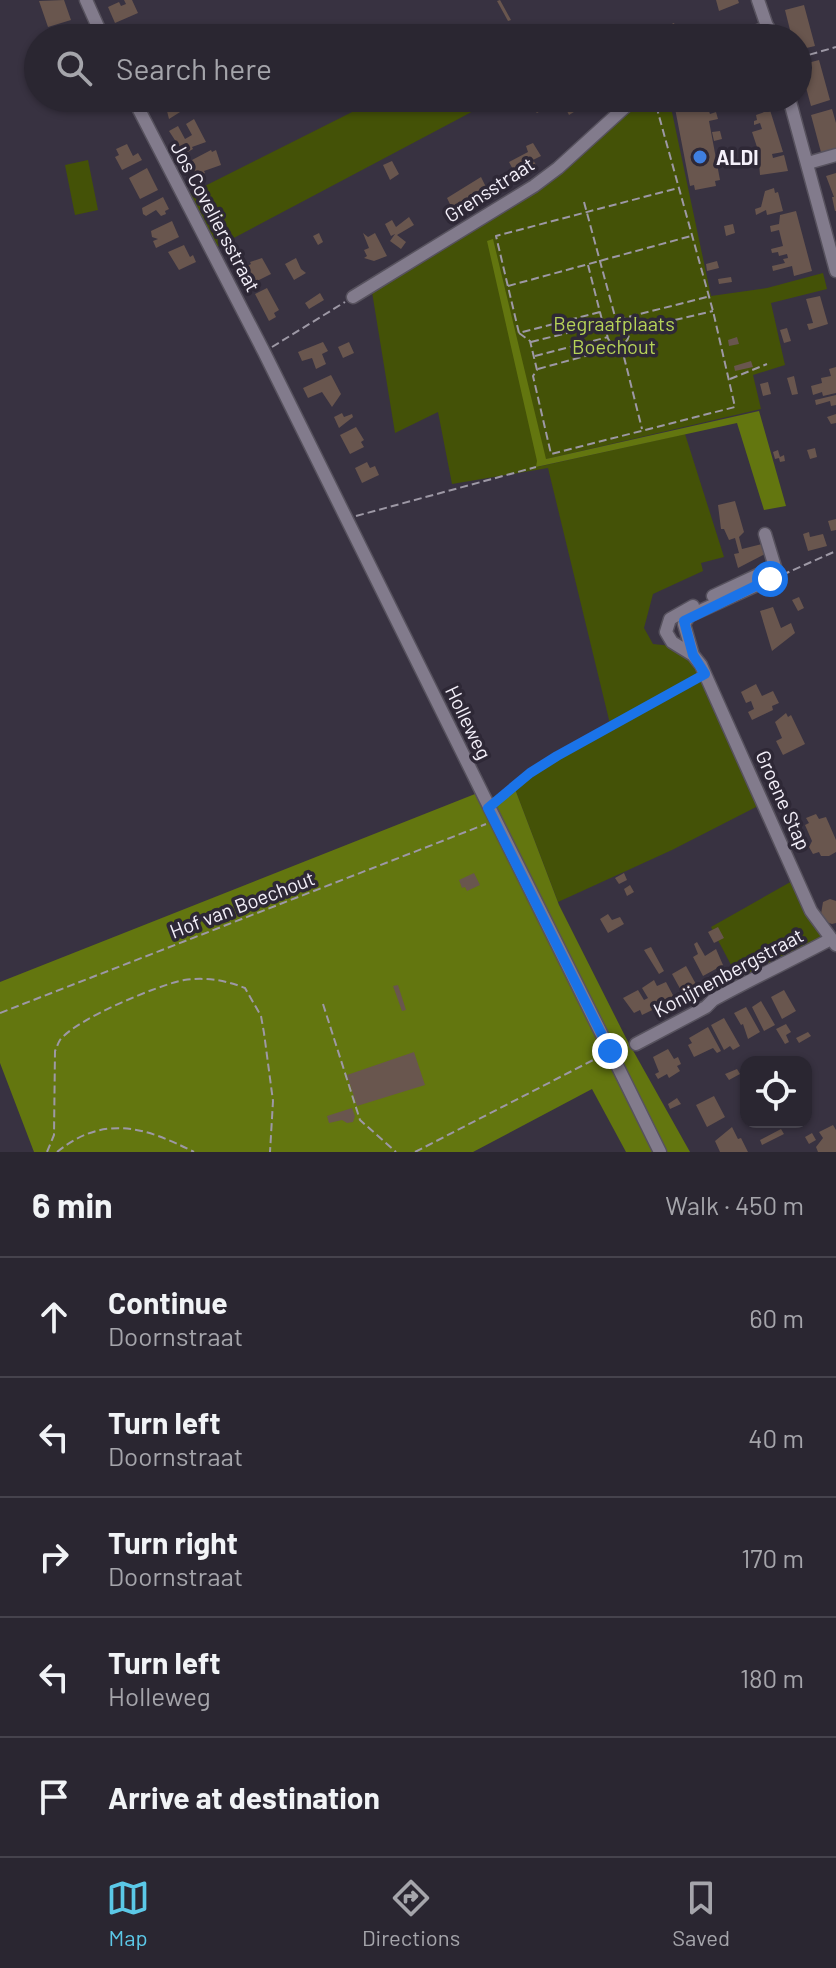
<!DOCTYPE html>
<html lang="en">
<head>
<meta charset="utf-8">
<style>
  body { margin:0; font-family:Barlow,sans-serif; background:#36323d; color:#f1f3f6 }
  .controls { position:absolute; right:24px; bottom:24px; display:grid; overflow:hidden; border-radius:16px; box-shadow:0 2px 6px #0004 }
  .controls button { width:72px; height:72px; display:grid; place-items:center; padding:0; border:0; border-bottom:2px solid #46434d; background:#2a2631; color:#f1f3f6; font:40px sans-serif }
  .stop { position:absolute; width:24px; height:24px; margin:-18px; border:6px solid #1a73e8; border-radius:50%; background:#fff }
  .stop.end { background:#1a73e8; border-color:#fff; box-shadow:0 2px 8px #0008 }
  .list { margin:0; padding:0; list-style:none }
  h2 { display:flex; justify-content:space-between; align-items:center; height:104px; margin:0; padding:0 32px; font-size:34px }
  h2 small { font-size:26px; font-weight:400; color:#a5a5ab }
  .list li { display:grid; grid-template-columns:52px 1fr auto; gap:24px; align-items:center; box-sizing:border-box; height:120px; padding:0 32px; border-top:2px solid #46434d }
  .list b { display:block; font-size:30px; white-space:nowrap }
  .list p { margin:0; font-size:26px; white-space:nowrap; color:#a5a5ab }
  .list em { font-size:26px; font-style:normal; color:#a5a5ab }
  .icon { flex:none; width:44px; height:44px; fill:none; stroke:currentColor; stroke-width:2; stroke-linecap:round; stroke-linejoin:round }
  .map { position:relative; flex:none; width:836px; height:1152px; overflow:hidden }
  .search { position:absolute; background:#2a2631; box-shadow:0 2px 6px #0004; left:24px; right:24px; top:24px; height:88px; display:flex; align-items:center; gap:20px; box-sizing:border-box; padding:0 28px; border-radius:44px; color:#a5a5ab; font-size:30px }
  .sheet { height:704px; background:#2a2631 }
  nav { display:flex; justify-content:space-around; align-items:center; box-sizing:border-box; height:112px; border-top:2px solid #46434d; background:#2a2631; font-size:22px; color:#a5a5ab }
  nav a { display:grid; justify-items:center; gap:4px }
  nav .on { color:#5bc8e7 }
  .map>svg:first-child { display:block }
  .green { fill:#445207 }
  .forest { fill:#63760f }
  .building { fill:#69564e }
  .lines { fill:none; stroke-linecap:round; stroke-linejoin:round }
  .minor-casing { stroke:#57525e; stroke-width:15 }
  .path { stroke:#9d98a5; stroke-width:2; stroke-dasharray:8 4; stroke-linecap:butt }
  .minor { stroke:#827b8c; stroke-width:12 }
  .route { stroke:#1a73e8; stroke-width:10 }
  .shop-dot { fill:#3f7fe0; stroke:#2e2836; stroke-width:3 }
  .labels { text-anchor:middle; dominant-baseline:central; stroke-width:7; stroke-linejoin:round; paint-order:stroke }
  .poi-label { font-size:20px; font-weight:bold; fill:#f4f0fa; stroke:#2e2836; text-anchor:start }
  .street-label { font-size:20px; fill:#f4f0fa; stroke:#2e2836 }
  .park-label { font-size:20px; fill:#b6d358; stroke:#2e2836 }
</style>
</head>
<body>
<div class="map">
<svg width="836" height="1152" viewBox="0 0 836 1152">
  <rect width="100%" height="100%" fill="#383241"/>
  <path class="green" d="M380,98H498L215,248L187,195Z
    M641,98H669L711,296L767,288L823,273L827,289L771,303L785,365L753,375L761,409L538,461L537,467L685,434L724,557L701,563L703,571L653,594L644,628L653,644L672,646L694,662L760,805L672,850L558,902L515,789L560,758L680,686L610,724L548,468L452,484L438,412L395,433L372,292L483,223L484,226V221L556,176Z
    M88,160L98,210L75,215L65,165Z
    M794,880L821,932L820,939L784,957L780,956L739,980L711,927Z"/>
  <path class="forest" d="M493,239L546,459L759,411L786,506L764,510L737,423L536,467L537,461L487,241Z
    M515,789L559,905L626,1038L690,1152H626L592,1089L473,1152H34L0,1063V982L475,794L486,814Z"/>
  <path class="building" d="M64,0L71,20L48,27L39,1Z
    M124,0H132L138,13L115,23L108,7L119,2L121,6L126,4Z
    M500,0L511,20L508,21L497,1Z
    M716,0H738L739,3L719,11Z
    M804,5L815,46L798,50V38H792L785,10Z
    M674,23L680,38H665V27Z
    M136,24L139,30L146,27L150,37L126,38L123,30Z
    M819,60L830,100L811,106L800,65Z
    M169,98H180L188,107L169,119L166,107L168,106L166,103L170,101Z
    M532,98H551L544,102L548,107L537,113L533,109Z
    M563,98H577L582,107L569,115L561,99Z
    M673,98H704L710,114L716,112L718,119L709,121L720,180L715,181L716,186L695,190L694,185L690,186Z
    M832,109L836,123V152L822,156L811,115Z
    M770,110L783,152L772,154L773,158L784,155L788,171L760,175L758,150L752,132L762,129L760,123L754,125V121L757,120L756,115Z
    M194,119L206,142L192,147L193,149L184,154L169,131L178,126L185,139L192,135L186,124Z
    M720,131L722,139L714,141L712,132Z
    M533,143L541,156L533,160L538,168L518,179L509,162L528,152L526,146Z
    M127,144L133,156L138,153L142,160L122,170L115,157L119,155L116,149Z
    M211,150L212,152L216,150L221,165L204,171L205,173L195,179L188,167L194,164L192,160Z
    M392,161L399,174L390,180L383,165Z
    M147,168L158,190L140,199L129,178Z
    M836,173V211H835L832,197H834L826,176Z
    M481,177L486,187L477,192L483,204L472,210L466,203L453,210L447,198Z
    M774,188L775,193L778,192L783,211L767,215L766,210L756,215L755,209L761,207L765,191Z
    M163,197L169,209L165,211L166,214L161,216L156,210L146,216L143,214L142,208Z
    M796,211L812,271L794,276L792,266L773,271L772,266L785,263L783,259L788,258L787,254L779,256L778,252L772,253L771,249L783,246L779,230L771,232L770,226L779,224L780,215Z
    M409,217L414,225L397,235L406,242L401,249L390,241L395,234L391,236L385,224L392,220L396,227Z
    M172,221L179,237L156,248L153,241L158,239L152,237L151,231Z
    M733,224L735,233L726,236L724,226Z
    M319,233L323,242L318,245L313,236Z
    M363,233L368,237L375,233L387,256L374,261L364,258L367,256L364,250L369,248Z
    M184,245L190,257L193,255L196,262L179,270L168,252Z
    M262,258L271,274L251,284L242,269L251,264L250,262Z
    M296,258L301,269L306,273L294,280L285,264Z
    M717,261L719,268L707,271L706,264Z
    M731,277L732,282L719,284L718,279Z
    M267,288L279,310L274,313L276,317L269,321L255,294Z
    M320,293L324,300L309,309L305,303Z
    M820,296L828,324L809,330L807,324L813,323L806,299Z
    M787,328L791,341L784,343L780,330Z
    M737,337L739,344L729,346L728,340Z
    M323,342L328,351L322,354L326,364L316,369L312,358L302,361L298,352Z
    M349,342L354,353L343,358L338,347Z
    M751,361L753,367L735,371L734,366Z
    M836,367V393L823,396L822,392L813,395L811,386L822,383L821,378L831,376L829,369Z
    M331,375L341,394L332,407L322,392L308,398L303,388Z
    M794,376L798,394L792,395L787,378Z
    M768,382L771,394L763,396L760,384Z
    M836,395V405L831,406L830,401L816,405L815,400Z
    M342,413L344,417L352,414L353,417L339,428L334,417Z
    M836,414V423L831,424L827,417Z
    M356,427L364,440L361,442L364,447L350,454L340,435Z
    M815,448L817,457L810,459L807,450Z
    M778,450L780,457L784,455L785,461L780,462L779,458L775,459L773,452Z
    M367,462L370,468L375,466L379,475L362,483L355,468Z
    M735,501L744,532L739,537L742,549L762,544L765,554L738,568L734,554L739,553L735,538L729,540L724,529H721L718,505Z
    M836,519V530L831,531L828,521Z
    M809,532L810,537L823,534L827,546L808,551L803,534Z
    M799,597L804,608L798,611L792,600Z
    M773,607L781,628L791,623L795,633L772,651L760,611Z
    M756,684L762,696L773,691L779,703L772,706L773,710L752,720L748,712L754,709L751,701L746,703L741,692Z
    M786,713L788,717L791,715L805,744L783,755L776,741L782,738L775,722Z
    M816,814L819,819L826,817L836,840V852L829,856H821L819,852L813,854L809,847L812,841L805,825L809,823L806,818Z
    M474,873L480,885L467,891L465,887L462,888L459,880Z
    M624,873L627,880L619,884L615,878Z
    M630,885L634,892L627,896L624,889Z
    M830,899L836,901V923L832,924L824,921L821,914L823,902Z
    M608,914L612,920L620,917L624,924L608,933L600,919Z
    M718,927L724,938L714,943L708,932Z
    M697,942L705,956L716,949L723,965L703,976L693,957L698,954L694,944Z
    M651,947L664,971L659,974L644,950Z
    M686,966L697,986L683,994L672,974Z
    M654,980L657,986L666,982L675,999L642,1015L640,1010L634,1013L623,998L638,990L644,1000L648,998L642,988Z
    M398,985L406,1010L402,1011L393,986Z
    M784,990L796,1011L782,1019L771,997Z
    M761,1001L775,1025L764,1031L752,1007Z
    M746,1007L760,1032L748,1039L743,1024L741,1025L734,1013Z
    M724,1018L740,1046L733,1050L730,1046L724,1050L711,1025Z
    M786,1024L791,1032L786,1035L789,1042L785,1044L776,1029Z
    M708,1027L721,1051L717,1053L713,1048L694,1057L688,1045L692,1043L689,1038Z
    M808,1032L811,1036L799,1043L796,1038Z
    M668,1049L674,1059L678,1057L681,1064L677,1066L680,1071L669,1078L667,1074L658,1079L655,1074L659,1072L653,1057Z
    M414,1052L425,1085L357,1106L347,1075Z
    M737,1069L740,1074L729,1080L725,1074Z
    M714,1096L725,1117L707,1127L696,1105Z
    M677,1098L681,1104L670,1109L668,1104Z
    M352,1108L355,1116L353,1122L347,1123L342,1120L329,1123L327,1116Z
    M833,1125L836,1130V1152H818L816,1147L823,1138L819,1132Z
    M732,1127L738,1139L741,1138L748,1152H720L715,1141Z
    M781,1129L784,1134L762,1145L760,1140Z
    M812,1133L816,1140L809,1144L805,1137Z"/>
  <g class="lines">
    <g class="minor-casing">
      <path id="minor" d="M86,0L103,38
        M758,0L771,38
        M740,38L768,27
        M133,98L264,352L660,1152
        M789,98L836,271
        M808,163L836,155
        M353,297L534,186L558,168L635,98
        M770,579L689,616L684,624L693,655L701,665L811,911L836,945
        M713,596L775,567L765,534
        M693,655L672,642L666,632L670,619L693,606
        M636,1044L706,1007L713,1000C753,978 792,960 831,939"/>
    </g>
    <path class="path" d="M798,58L836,47
      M584,202L617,324
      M588,265L603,324L609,328
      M508,286L691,236
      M600,312L519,333L496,236L678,188
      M607 334a11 11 0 1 1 22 0a11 11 0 1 1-22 0Z
      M621,324L624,318L707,297
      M628,331L713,311
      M519,333L530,341L537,370L533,376L551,454L735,407L713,311L654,98
      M531,342L603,324
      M621,345L642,429
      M272,347L345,302
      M535,356L608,337
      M538,369L611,349L614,344
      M730,379L767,364
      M356,516L536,467
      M782,575L836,551
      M498,800C557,750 627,717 694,680
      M323,1004L360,1120L396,1152
      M0,1013L486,824
      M47,1152L54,1135L55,1051C57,1047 58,1043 60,1040C76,1019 158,985 184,980C206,977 225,980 245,988L261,1016L264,1033L273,1101L270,1152
      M57,1152C104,1114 145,1127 194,1152
      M415,1152L599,1057"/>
    <use href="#minor" class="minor"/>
  </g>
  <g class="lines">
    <path class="route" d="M610,1051L488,808L530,773L557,756L705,674L693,655L684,621L770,579"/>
  </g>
  <circle class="shop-dot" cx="700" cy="157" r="8"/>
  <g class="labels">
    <g class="poi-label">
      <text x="716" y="157">ALDI</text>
    </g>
    <g class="street-label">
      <text transform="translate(489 189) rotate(-33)">Grensstraat</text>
      <text transform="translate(216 216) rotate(62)">Jos Coveliersstraat</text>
      <text transform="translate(469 722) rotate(64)">Holleweg</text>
      <text transform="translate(784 800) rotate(66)">Groene Stap</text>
      <text transform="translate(242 904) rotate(-21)">Hof van Boechout</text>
      <text transform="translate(728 972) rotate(-28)">Konijnenbergstraat</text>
    </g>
    <g class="park-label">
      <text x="614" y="323">Begraafplaats<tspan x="614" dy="23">Boechout</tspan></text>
    </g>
  </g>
</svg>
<div class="controls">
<button><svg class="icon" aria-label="locate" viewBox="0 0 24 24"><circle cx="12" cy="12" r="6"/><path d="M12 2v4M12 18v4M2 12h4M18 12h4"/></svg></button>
</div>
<div class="stop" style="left:770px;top:579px"></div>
<div class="stop end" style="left:610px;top:1051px"></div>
<div class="search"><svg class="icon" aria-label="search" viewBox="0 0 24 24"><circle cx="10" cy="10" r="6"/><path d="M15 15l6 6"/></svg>Search here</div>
</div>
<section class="sheet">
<h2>6 min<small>Walk · 450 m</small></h2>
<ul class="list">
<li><svg class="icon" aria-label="ahead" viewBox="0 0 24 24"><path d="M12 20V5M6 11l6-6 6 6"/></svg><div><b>Continue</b><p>Doornstraat</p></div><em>60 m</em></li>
<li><svg class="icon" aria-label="left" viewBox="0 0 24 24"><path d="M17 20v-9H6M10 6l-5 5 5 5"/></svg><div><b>Turn left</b><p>Doornstraat</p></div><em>40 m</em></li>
<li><svg class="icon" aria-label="right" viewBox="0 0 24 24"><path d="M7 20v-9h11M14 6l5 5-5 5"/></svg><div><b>Turn right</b><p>Doornstraat</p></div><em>170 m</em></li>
<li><svg class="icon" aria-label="left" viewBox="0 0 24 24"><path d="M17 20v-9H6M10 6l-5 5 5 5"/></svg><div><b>Turn left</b><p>Holleweg</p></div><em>180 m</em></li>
<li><svg class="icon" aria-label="arrive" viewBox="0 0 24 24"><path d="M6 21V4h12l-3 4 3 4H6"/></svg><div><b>Arrive at destination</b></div></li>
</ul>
</section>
<nav>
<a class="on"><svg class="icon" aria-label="map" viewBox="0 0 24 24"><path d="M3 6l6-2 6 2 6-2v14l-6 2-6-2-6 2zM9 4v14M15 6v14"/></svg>Map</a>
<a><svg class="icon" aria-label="directions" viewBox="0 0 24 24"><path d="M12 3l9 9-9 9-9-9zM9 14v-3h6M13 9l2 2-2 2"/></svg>Directions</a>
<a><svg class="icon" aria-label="saved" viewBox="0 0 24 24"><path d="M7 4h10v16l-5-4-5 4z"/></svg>Saved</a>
</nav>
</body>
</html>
